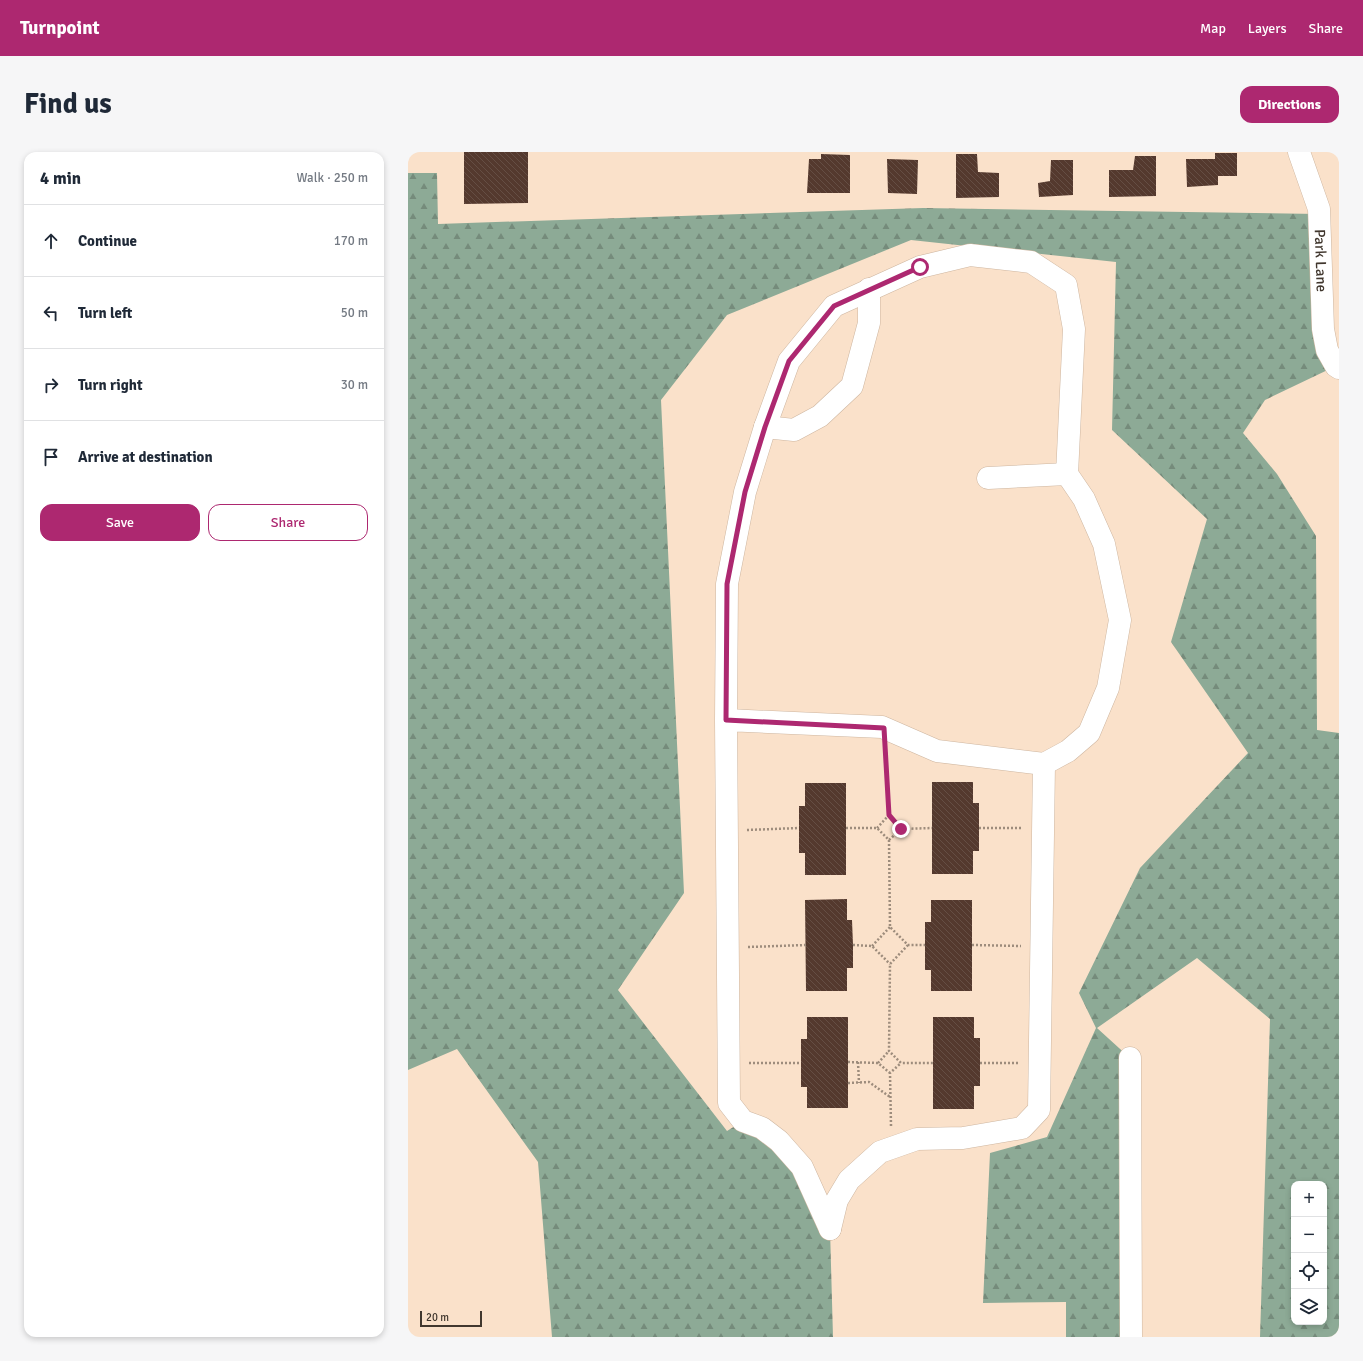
<!DOCTYPE html>
<html lang="en">
<head>
<meta charset="utf-8">
<style>
  body { margin:0; font-family:Signika,sans-serif; background:#f6f6f7; color:#1f2937 }
  .controls { position:absolute; right:12px; bottom:12px; display:grid; overflow:hidden; border-radius:8px; box-shadow:0 2px 6px #0003 }
  .controls button { width:36px; height:36px; display:grid; place-items:center; padding:0; border:0; border-bottom:1px solid #e0e1e3; background:#fff; color:#1f2937; font:20px sans-serif }
  .scale { position:absolute; left:12px; bottom:10px; width:62px; box-sizing:border-box; padding-left:4px; border:2px solid #41372e; border-top:0; font-size:11px; line-height:14px; white-space:nowrap; color:#41372e; -webkit-text-stroke:3px #fae1ca; paint-order:stroke }
  .stop { position:absolute; width:12px; height:12px; margin:-9px; border:3px solid #ad2870; border-radius:50%; background:#fff }
  .stop.end { background:#ad2870; border-color:#fff; box-shadow:0 1px 4px #0008 }
  .list { margin:0; padding:0; list-style:none }
  h2 { display:flex; justify-content:space-between; align-items:center; height:52px; margin:0; padding:0 16px; font-size:17px }
  h2 small { font-size:13px; font-weight:400; color:#747a83 }
  .list li { display:grid; grid-template-columns:26px 1fr auto; gap:12px; align-items:center; box-sizing:border-box; height:72px; padding:0 16px; border-top:1px solid #e0e1e3 }
  .list b { display:block; font-size:15px; white-space:nowrap }
  .list em { font-size:13px; font-style:normal; color:#747a83 }
  .actions { display:flex; gap:8px; padding:12px 16px }
  .actions a { flex:1; padding:9px 0; border:1px solid #ad2870; border-radius:12px; text-align:center; font-size:14px; color:#ad2870 }
  .actions .main { background:#ad2870; color:#fff }
  .icon { flex:none; width:22px; height:22px; fill:none; stroke:currentColor; stroke-width:2; stroke-linecap:round; stroke-linejoin:round }
  .map { position:relative; flex:none; width:931px; height:1185px; overflow:hidden; border-radius:12px }
  header { display:flex; align-items:center; gap:24px; box-sizing:border-box; height:56px; padding:0 20px; background:#ad2870; color:#fff }
  header strong { font-size:19px }
  nav { display:flex; gap:22px; margin-inline-start:auto; font-size:14px }
  .intro { display:flex; align-items:center; justify-content:space-between; box-sizing:border-box; height:96px; padding:0 24px }
  h1 { margin:0; font-size:28px }
  .button { padding:10px 18px; border-radius:12px; background:#ad2870; color:#fff; font-size:14px; font-weight:700 }
  main { display:flex; gap:24px; padding:0 24px }
  aside { flex:1; background:#fff; border-radius:12px; box-shadow:0 2px 6px #0003 }
  .map>svg:first-child { display:block }
  .forest { fill:url(#forest-firs); fill-rule:evenodd }
  .building { fill:url(#building-back-hatch) }
  .lines { fill:none; stroke-linecap:round; stroke-linejoin:round }
  .minor-casing { stroke:#ceb6a0; stroke-width:23 }
  .path { stroke:#9d8c7c; stroke-width:2.5; stroke-dasharray:2 2; stroke-linecap:butt }
  .minor { stroke:#fff; stroke-width:22 }
  .route { stroke:#ad2870; stroke-width:5 }
  .labels { text-anchor:middle; dominant-baseline:central; stroke-width:4; stroke-linejoin:round; paint-order:stroke }
  .street-label { font-size:15px; fill:#41372e; stroke:#fae1ca }
</style>
</head>
<body>
<header>
<strong>Turnpoint</strong>
<nav><a>Map</a><a>Layers</a><a>Share</a></nav>
</header>
<div class="intro"><h1>Find us</h1><a class="button">Directions</a></div>
<main>
<aside>
<h2>4 min<small>Walk · 250 m</small></h2>
<ul class="list">
<li><svg class="icon" aria-label="ahead" viewBox="0 0 24 24"><path d="M12 20V5M6 11l6-6 6 6"/></svg><div><b>Continue</b></div><em>170 m</em></li>
<li><svg class="icon" aria-label="left" viewBox="0 0 24 24"><path d="M17 20v-9H6M10 6l-5 5 5 5"/></svg><div><b>Turn left</b></div><em>50 m</em></li>
<li><svg class="icon" aria-label="right" viewBox="0 0 24 24"><path d="M7 20v-9h11M14 6l5 5-5 5"/></svg><div><b>Turn right</b></div><em>30 m</em></li>
<li><svg class="icon" aria-label="arrive" viewBox="0 0 24 24"><path d="M6 21V4h12l-3 4 3 4H6"/></svg><div><b>Arrive at destination</b></div></li>
</ul>
<div class="actions"><a class="main">Save</a><a>Share</a></div>
</aside>
<div class="map">
<svg width="931" height="1185" viewBox="0 0 931 1185">
  <defs>
    <pattern id="forest-firs" width="22" height="20" patternUnits="userSpaceOnUse"><rect width="22" height="20" fill="#8daa96"/><path d="M5 1l3.5 6h-7zM16 11l3.5 6h-7z" fill="#758b7b"/></pattern>
    <pattern id="building-back-hatch" width="6" height="6" patternUnits="userSpaceOnUse"><rect width="6" height="6" fill="#54392e"/><path d="M-1 5l2 2M0 0l6 6M5-1l2 2" fill="none" stroke="#654e44"/></pattern>
  </defs>
  <rect width="100%" height="100%" fill="#fae1ca"/>
  <path class="forest" d="M0,21H29L30,72L515,56L911,62L928,214L857,248L835,281L869,322L908,384L909,578L931,581V1185H852L862,867L789,806L689,876L722,906L723,1185H658V1150L575,1151L582,1001L639,985L688,876L671,841L732,716L840,601L763,490L799,367L704,278L708,110L503,88L319,163L253,248L276,741L210,838L319,979L335,969L371,989L422,1077L425,1185H144L130,1010L49,897L0,918ZM886,1032H916V1170H886Z"/>
  <path class="building" d="M56,0H120V51L56,52Z
    M807,1H829V24H810V33L779,35L778,7H807Z
    M413,2L442,3V41H399L401,7H413Z
    M548,2H569L570,20L591,21V45L548,46Z
    M727,4H748V44L701,45V18H725Z
    M479,7L510,8L509,42L480,41Z
    M643,8H665V43L631,45L630,31L642,29Z
    M524,630H565V651H571V699H565V722H524Z
    M397,631H438V723H397V701H391V654H397Z
    M439,747V768H444L445,793V816H439V839H398L397,748Z
    M523,748H564V839H523V818H517V770H523Z
    M399,865H440V956H399V935H393V887H399Z
    M525,865H566V886H572V934H566V957H525Z"/>
  <g class="lines">
    <g class="minor-casing">
      <g id="minor">
        <path id="s1" d="M891,0L911,57L915,177L919,198L928,214L931,216"/>
        <path d="M357,275L386,278L412,264L444,234L461,171V137"/>
        <path d="M580,326L659,322"/>
        <path d="M318,568L474,575L529,599L636,612L660,599L681,581L700,536L712,468L696,392L676,347L659,322L666,177L658,133L623,110L562,103L512,115L426,154L381,209L357,275L337,340L319,432L318,568L321,951L335,969L354,976L371,989L394,1015L422,1077"/>
        <path d="M722,906L723,1185"/>
        <path d="M422,1077L429,1048L441,1028L472,1000L509,987L555,986L614,976L631,958L636,612"/>
      </g>
    </g>
    <path class="path" d="M478,600L481,663L493,677L524,676
      M438,676H469L481,688L493,677
      M469,676L481,663
      M571,676H614
      M339,678L391,676
      M481,688L482,775L500,793H517
      M445,793L464,794L482,812
      M500,793L482,812L481,899L493,911H525
      M564,793L613,794
      M464,794L482,775
      M340,795L398,793
      M440,910L470,911L482,921
      M450,910L451,931
      M341,911H393
      M470,911L481,899
      M572,911H611
      M440,931L461,930L482,945
      M483,974L482,921L493,911"/>
    <use href="#minor" class="minor"/>
  </g>
  <g class="lines">
    <path class="route" d="M493,677L481,663L476,576L318,568L319,432L337,340L357,275L381,209L426,154L512,115"/>
  </g>
  <g class="labels">
    <g class="street-label">
      <text stroke="none"><textPath href="#s1" startOffset="112">Park Lane</textPath></text>
    </g>
  </g>
</svg>
<div class="controls">
<button>+</button>
<button>−</button>
<button><svg class="icon" aria-label="locate" viewBox="0 0 24 24"><circle cx="12" cy="12" r="6"/><path d="M12 2v4M12 18v4M2 12h4M18 12h4"/></svg></button>
<button><svg class="icon" aria-label="layers" viewBox="0 0 24 24"><path d="M12 4l9 5-9 5-9-5zM3 14l9 5 9-5"/></svg></button>
</div>
<div class="scale">20 m</div>
<div class="stop" style="left:512px;top:115px"></div>
<div class="stop end" style="left:493px;top:677px"></div>
</div>
</main>
</body>
</html>
